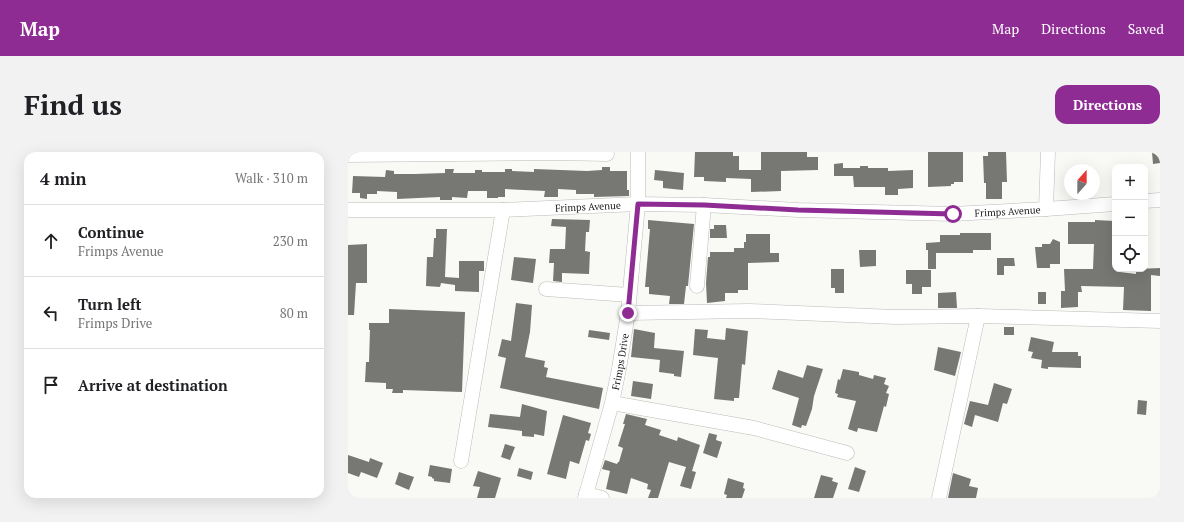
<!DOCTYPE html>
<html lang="en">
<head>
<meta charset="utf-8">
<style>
  body { margin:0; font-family:"PT Serif",serif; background:#f2f2f2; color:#202124 }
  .controls { position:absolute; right:12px; top:12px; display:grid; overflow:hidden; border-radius:8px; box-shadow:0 4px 16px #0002 }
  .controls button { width:36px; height:36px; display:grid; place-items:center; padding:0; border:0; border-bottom:1px solid #e0e0e0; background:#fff; color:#202124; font:20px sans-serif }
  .compass { position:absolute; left:716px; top:12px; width:36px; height:36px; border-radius:50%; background:#fff; box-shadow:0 4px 16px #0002; rotate:21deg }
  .stop { position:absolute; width:12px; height:12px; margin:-9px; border:3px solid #8e2c94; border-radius:50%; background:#fff }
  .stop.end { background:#8e2c94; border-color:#fff; box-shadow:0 1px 4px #0008 }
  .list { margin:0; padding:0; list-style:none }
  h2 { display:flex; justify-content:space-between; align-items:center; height:52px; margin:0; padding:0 16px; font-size:17px }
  h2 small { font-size:13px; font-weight:400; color:#757577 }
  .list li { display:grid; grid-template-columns:26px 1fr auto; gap:12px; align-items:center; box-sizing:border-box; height:72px; padding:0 16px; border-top:1px solid #e0e0e0 }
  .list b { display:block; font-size:15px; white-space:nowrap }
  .list p { margin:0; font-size:13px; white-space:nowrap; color:#757577 }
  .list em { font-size:13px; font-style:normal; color:#757577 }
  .icon { flex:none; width:22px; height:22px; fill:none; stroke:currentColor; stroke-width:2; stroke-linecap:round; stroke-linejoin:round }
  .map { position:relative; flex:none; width:812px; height:346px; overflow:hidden; border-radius:12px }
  header { display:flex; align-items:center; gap:24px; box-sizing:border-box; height:56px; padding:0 20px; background:#8e2c94; color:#fff }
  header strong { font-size:19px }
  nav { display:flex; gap:22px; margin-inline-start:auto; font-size:14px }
  .intro { display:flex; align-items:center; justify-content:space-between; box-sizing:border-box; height:96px; padding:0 24px }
  h1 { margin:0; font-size:28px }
  .button { padding:10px 18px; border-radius:12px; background:#8e2c94; color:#fff; font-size:14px; font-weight:700 }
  main { display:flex; gap:24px; padding:0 24px }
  aside { flex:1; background:#fff; border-radius:12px; box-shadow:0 4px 16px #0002 }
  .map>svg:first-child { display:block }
  .building { fill:#777874 }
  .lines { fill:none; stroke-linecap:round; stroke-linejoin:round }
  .minor-casing { stroke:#bbbcb9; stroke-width:15 }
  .minor { stroke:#fff; stroke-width:14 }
  .route { stroke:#8e2c94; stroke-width:5 }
  .labels { text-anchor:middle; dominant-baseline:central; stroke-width:3; stroke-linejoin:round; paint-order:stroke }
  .street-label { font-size:10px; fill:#212220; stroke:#fff }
</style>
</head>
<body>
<header>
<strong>Map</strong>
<nav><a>Map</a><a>Directions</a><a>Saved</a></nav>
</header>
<div class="intro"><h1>Find us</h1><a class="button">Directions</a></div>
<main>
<aside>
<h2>4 min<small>Walk · 310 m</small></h2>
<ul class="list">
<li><svg class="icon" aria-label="ahead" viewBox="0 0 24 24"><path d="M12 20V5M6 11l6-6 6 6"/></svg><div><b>Continue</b><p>Frimps Avenue</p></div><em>230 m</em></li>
<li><svg class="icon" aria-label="left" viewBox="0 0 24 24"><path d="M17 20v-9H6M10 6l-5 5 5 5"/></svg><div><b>Turn left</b><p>Frimps Drive</p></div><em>80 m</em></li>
<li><svg class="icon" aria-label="arrive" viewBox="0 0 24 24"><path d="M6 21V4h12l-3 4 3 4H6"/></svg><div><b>Arrive at destination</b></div></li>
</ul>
</aside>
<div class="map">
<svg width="812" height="346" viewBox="0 0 812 346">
  <rect width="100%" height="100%" fill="#f9f9f6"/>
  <path class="building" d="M347,0H385V4H391V18H413V0H459V5H470V18L433,19V39L403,40V27L378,26V30L356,29V25H346Z
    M580,0H615V30H606V32H603V34L580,35Z
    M640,0H658L659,30H654V47H638V31H636L635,4H640Z
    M804,0H812V11L805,12Z
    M495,11V16H512V14H520V16H540V19L565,18V36L550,37V43H537V35H506L505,24H486V12Z
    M254,15H262V19H279V38H281V44L246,45V42H228V38L210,37V45H196L197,39L157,37V45H150V46H139V39H120L119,46L104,45V48H92V45L49,47V40L29,39V42H19V47L12,46V41H4L5,24L37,25L38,18L46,19V22H67L97,21V17H106L105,21H127V18H134V20H157V17H164V19L186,20V17L239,19L254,18Z
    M307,18L336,21L335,38L315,36V29L306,28Z
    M204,67L242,68L241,80H238L237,99L242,100L241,122L214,121V130L205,129L206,111H201L202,97H217L218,75L203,74Z
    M300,68L346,72L340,134H338L336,152H321L322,144L301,142V135H297L302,77H300Z
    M747,68L767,69V117H772V120L788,122V117L812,116V124L803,123V159L775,158L776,135L733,134L734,140H730V155L713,156V139H717L716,117H745L746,92H720V70H747Z
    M366,73H378L379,86H362V77H366Z
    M88,77H99L97,125L111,126V109H136V119H131V140L107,139V133L93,131L92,135L78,134L79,105H85L86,86H88Z
    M612,81H643V98H625V101H588V117H580V98H578V91L592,90V83H612Z
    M398,82H422V101H431V110L400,111V138H390V141H377V149L359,151L358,131L360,105H362V100H386V96H396V90H398Z
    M705,87L712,90V112H702V116H689L687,95H694V92H702Z
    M19,92V131H8L6,163H0V93Z
    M511,98H528V114L512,115Z
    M166,105L188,107L185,131L163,128Z
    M649,106H666L667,114H656V123H649Z
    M483,117H496V141H487V136H483Z
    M558,118H583V135H574V142H564V132H558Z
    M608,140L609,156H590V141Z
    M690,140H698V152H690Z
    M168,151L184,153L182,180L177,205L197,209L196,215L200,216L198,225L255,236L251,257L152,236L158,206L150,204L154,187L163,189Z
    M41,157L117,160L114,240L55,238V241H44L45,237H38V231L17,230L18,210H21L22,178H21V171H41Z
    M656,175H666V183H656Z
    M378,176L400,179L397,213L394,212L391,246H386V249L366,247L370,206L345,203L347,177L360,178L359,186L377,188Z
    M286,177L307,181L306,196L336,199L333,225L326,224V222L311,220L312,208L283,205Z
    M241,178L262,181L261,188L240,185Z
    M683,185L706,190L704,200H730V204H733V216L700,215V217L693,216L694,208L683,206L685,200L680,199Z
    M590,195L613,200L607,224L586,218Z
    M459,213L475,217L466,244L464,257L458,274L454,273L453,276L444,273L451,246L424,237L430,218L455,226Z
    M495,217L511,220V223L525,227L526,223L538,226L536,232L541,234L538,241L541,242L538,255L536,254L529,280L510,276L509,280L500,277L508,249L489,245L490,242L487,241L490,227L492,228Z
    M285,229L305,232L303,247L283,244Z
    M646,231L664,237L659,252L655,251L650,270L627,263L624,275L616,272L622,249L640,253Z
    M790,248L799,249L798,263L789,262Z
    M174,252L199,259L196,284L186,282V285L174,284V279L140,275L142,262L172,265Z
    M278,262L299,267L297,273L313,278L311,283L329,289L330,285L352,293L344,319L348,320L343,337L332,334L338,315L321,310L310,346H300L303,338L299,337L300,332L283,326L279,342L258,337L262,319L254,317L257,308L269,312L270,310H271L275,296L270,294L277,272H275Z
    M215,263L243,271L240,281L243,282L241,289L238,288L231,312L222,309L218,327L199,322Z
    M361,281L369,283L368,288L374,290L369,306L355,301Z
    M157,292L167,295L162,308L153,305Z
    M0,303L21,310L22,306L35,311L29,326L13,320L11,325L0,321Z
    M82,313L104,317L102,331L86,329V327L84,326V325L80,324Z
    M507,315L518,319L511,340L500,337Z
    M171,316L185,320L183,328L169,324Z
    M130,319L153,326L147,346H129L132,335L125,334Z
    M51,320L66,325L61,338L47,332Z
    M605,321L623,327L621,334L630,336L628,346H600Z
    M473,323L485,326L484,329L490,331L485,346H466Z
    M380,326L396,331L395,336L397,337L394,346H378L379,343L376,342Z"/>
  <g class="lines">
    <g class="minor-casing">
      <g id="minor">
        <path d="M0,3L205,1L259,2"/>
        <path d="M797,49L812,48"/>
        <path d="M698,57L700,0"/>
        <path id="s1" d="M0,58H155L290,52L356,53L450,58L605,62L698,57L767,52"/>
        <path d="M349,134L356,53"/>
        <path d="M198,137L281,143"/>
        <path d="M280,161L401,159L547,165L630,164L812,169"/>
        <path d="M264,251L406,276L499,301"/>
        <path d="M113,309L155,58"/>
        <path d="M238,342L254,346"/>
        <path id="s2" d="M237,346L264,251L271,217L280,161L290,52V0"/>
        <path d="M591,346L630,164"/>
      </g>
    </g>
    <use href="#minor" class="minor"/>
  </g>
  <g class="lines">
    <path class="route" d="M280,161L290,52L356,53L450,58L605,62"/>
  </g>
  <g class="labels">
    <g class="street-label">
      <text stroke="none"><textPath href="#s1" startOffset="240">Frimps Avenue</textPath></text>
      <text stroke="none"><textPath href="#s1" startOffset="660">Frimps Avenue</textPath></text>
      <text stroke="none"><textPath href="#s2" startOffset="141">Frimps Drive</textPath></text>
    </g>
  </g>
</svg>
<div class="controls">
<button>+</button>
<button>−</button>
<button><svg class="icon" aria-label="locate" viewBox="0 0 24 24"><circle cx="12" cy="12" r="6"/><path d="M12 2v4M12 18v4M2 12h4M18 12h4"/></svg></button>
</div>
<svg class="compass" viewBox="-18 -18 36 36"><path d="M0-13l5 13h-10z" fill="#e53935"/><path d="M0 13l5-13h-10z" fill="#757577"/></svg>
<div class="stop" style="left:605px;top:62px"></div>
<div class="stop end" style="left:280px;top:161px"></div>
</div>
</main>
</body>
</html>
